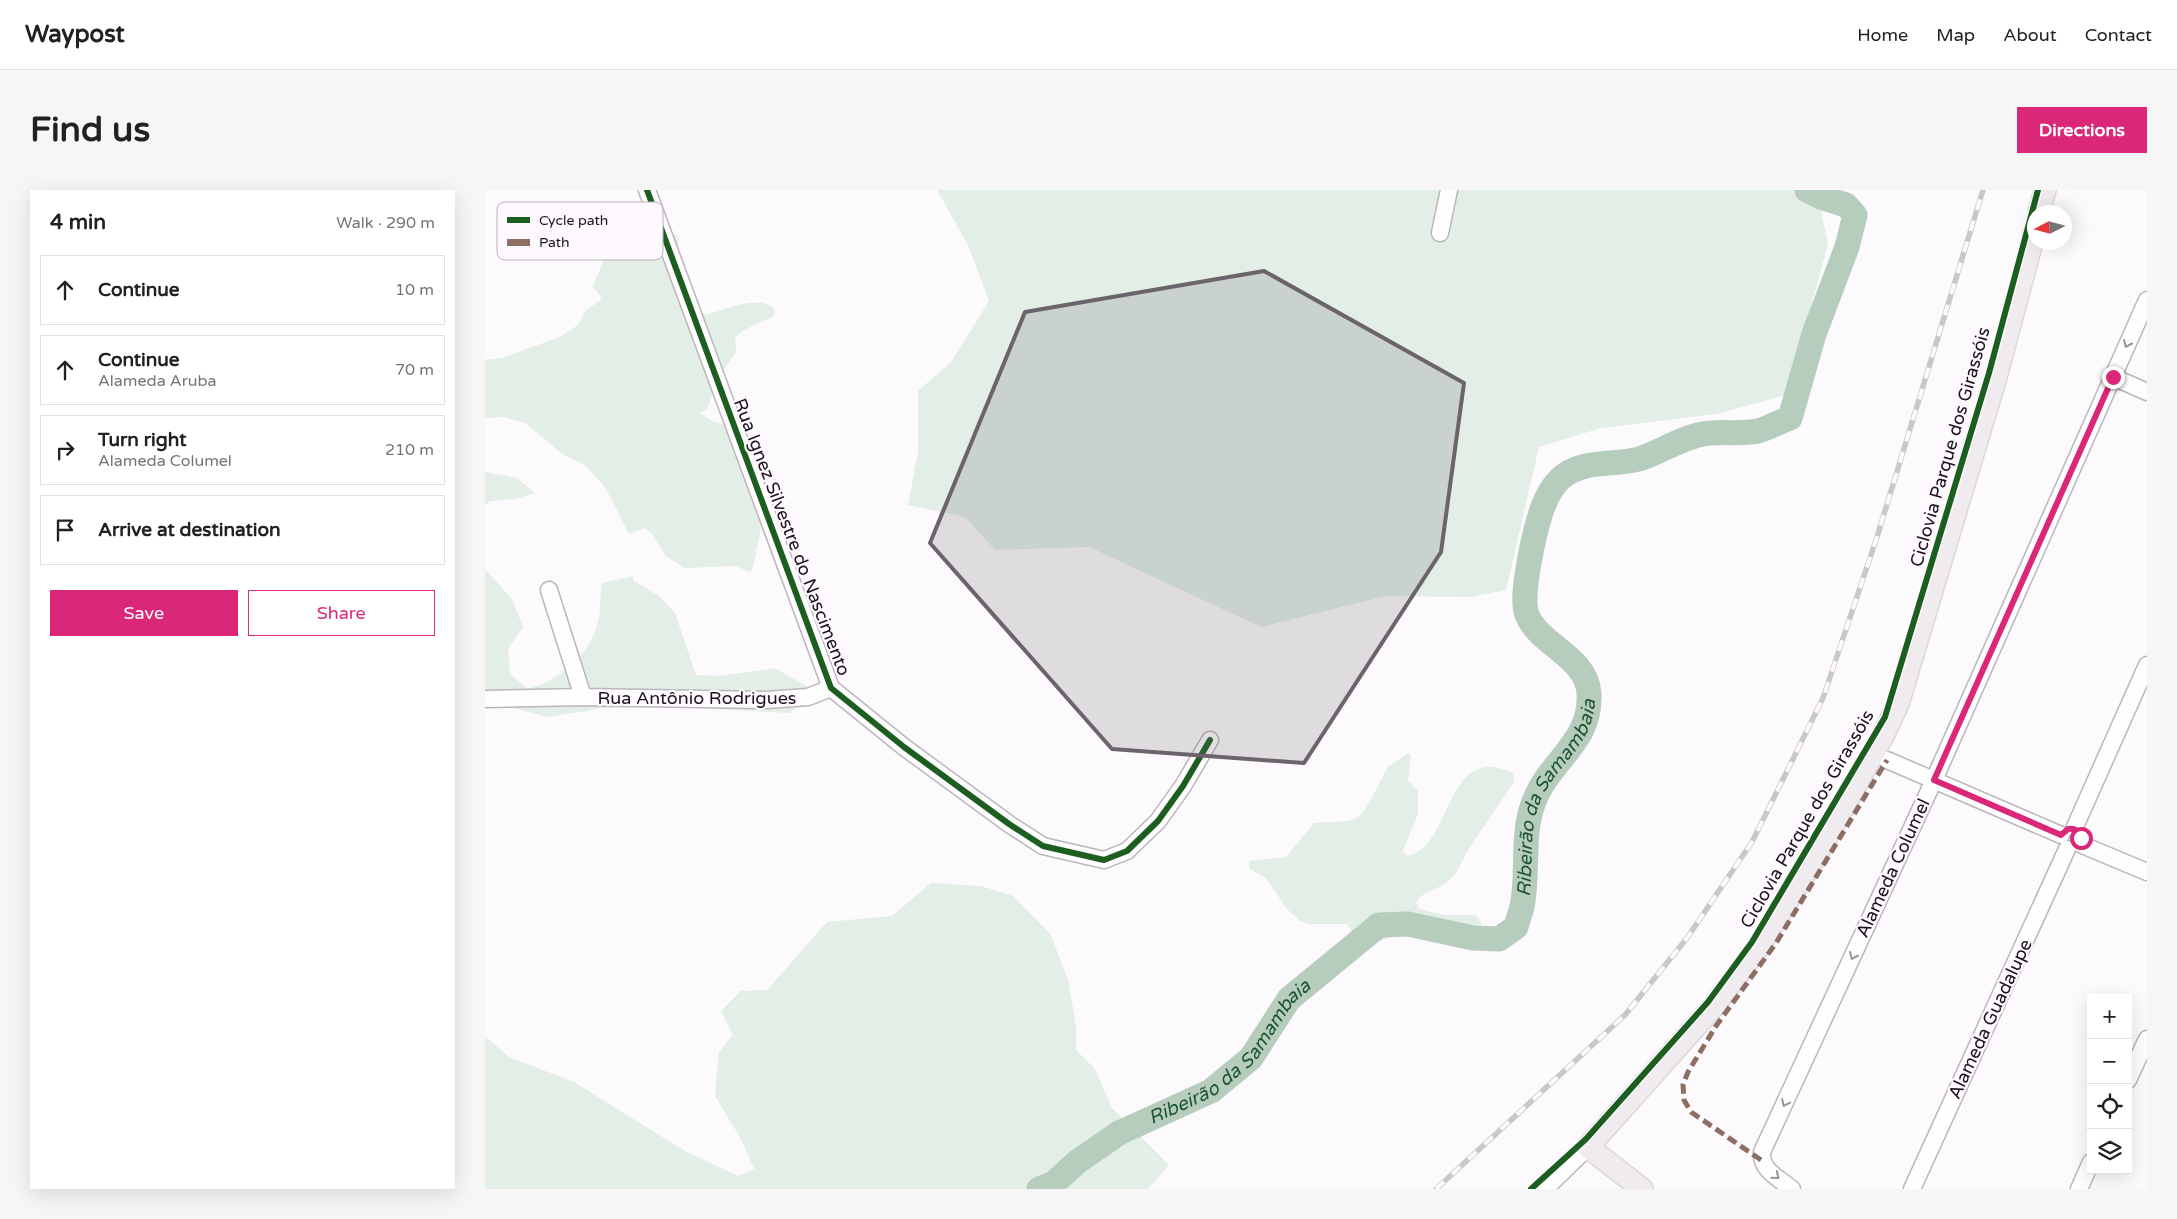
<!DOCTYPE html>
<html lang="en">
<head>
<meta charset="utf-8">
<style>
  body { margin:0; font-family:"Varela Round",sans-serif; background:#f6f6f6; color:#202124 }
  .controls { position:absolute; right:15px; bottom:15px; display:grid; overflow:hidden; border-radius:0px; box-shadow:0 5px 20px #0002 }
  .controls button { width:45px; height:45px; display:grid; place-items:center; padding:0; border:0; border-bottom:1px solid #e0e0e0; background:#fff; color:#202124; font:25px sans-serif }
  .compass { position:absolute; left:1542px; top:15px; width:45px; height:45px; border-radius:50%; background:#fff; box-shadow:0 5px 20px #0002; rotate:264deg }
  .stop { position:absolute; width:15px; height:15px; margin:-11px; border:4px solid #db2777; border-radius:50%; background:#fff }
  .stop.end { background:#db2777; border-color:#fff; box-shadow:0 1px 5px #0008 }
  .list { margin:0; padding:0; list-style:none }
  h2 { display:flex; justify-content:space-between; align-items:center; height:65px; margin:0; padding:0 20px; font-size:21px }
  h2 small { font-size:16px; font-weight:400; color:#757577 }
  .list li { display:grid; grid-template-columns:32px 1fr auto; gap:15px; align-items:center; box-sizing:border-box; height:70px; margin:0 10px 10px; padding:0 10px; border:1px solid #e0e0e0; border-radius:0px }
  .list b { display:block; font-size:19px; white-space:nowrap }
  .list p { margin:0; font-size:16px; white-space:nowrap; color:#757577 }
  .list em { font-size:16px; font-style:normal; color:#757577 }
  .actions { display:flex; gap:10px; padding:15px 20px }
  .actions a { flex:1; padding:11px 0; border:1px solid #db2777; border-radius:0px; text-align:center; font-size:18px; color:#db2777 }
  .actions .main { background:#db2777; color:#fff }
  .icon { flex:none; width:28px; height:28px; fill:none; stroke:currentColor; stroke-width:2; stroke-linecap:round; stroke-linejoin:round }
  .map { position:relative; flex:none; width:1662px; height:999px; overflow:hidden; border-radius:0px }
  header { display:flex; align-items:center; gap:30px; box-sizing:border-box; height:70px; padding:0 25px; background:#fff; border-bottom:1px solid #e0e0e0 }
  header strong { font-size:24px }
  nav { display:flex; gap:28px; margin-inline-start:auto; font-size:18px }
  .intro { display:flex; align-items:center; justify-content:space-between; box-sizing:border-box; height:120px; padding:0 30px }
  h1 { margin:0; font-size:35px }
  .button { padding:12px 22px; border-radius:0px; background:#db2777; color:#fff; font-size:18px; font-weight:700 }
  main { display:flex; gap:30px; padding:0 30px }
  aside { flex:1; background:#fff; border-radius:0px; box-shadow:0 5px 20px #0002 }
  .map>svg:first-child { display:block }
  .green { fill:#e2eee6 }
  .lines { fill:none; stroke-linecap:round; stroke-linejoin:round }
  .river { stroke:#b6ccbc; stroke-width:25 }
  .minor-casing { stroke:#bbb5bc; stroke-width:19 }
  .major-casing { stroke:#dad8da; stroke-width:24 }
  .minor { stroke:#fffeff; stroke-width:16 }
  .major { stroke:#efebef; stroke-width:21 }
  .rail-casing { stroke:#c9c8c9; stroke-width:5.5 }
  .rail { stroke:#fef9fe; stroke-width:4; stroke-dasharray:11; stroke-linecap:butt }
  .quiet { stroke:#8d6e63; stroke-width:5; stroke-dasharray:10 5; stroke-linecap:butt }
  .cycleway-casing { stroke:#fef9fe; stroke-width:9 }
  .cycleway { stroke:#1b5e20; stroke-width:6 }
  .oneway { stroke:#999499 }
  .route { stroke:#db2777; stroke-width:6 }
  .marked { fill:#6b646b; fill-opacity:0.2; stroke:#6b646b; stroke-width:4; stroke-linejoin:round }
  .labels { text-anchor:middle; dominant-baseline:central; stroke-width:4.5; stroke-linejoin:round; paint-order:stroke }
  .street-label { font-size:18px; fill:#1c131d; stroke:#fef9fe }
  .water-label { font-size:19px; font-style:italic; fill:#1d5533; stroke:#fef9fe }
  .key { fill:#fef9fe; stroke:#bab4ba; stroke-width:1 }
  .key-label { font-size:14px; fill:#1c131d }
</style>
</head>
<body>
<header>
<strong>Waypost</strong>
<nav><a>Home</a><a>Map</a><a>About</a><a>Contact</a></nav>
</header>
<div class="intro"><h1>Find us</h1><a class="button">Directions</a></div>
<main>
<aside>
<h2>4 min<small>Walk · 290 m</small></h2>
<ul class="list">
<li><svg class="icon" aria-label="ahead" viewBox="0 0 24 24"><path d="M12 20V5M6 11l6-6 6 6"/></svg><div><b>Continue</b></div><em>10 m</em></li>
<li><svg class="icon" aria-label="ahead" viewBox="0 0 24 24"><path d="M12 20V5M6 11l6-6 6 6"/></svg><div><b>Continue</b><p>Alameda Aruba</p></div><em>70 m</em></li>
<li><svg class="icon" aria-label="right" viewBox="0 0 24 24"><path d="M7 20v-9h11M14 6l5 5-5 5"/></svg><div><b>Turn right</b><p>Alameda Columel</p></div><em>210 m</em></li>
<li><svg class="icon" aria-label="arrive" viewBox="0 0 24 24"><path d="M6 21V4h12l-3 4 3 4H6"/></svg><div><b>Arrive at destination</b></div></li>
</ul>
<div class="actions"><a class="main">Save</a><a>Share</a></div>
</aside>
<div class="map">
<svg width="1662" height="999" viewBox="0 0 1662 999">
  <rect width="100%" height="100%" fill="#fdfafd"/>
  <path class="green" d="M452,0H1332L1343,55L1301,205L1231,224L1116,238L1054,257L1021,400L985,407L901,406L776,437L604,357L510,360L480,327L423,315L433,262V201L466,172L504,111L483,55Z
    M146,43L192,45C199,79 190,101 221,125C240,120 276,103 290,120L289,126L259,140L250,148L251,162C237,180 229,198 222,220L214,222L227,231L246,237L278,329L267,381L264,382L251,376L199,378L180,365L168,345L160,338L144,344L120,297L102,277L76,263L40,233L18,227L0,228V170L17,168L75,147L93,135L100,121L117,109L108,96L121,65Z
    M0,282L32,288L50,303L30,309L5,311L0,315Z
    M0,379L27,409L38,437L23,459L25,484L43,499C74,490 102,468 112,436C116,423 115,406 117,393L148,386L149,391L174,406L190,423L211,485L235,486L290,478L325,498L318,512L304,523L189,517L118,518L63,527L28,518L0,516Z
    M923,563L926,567L923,591L933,601V624L918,661L922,666C969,658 958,551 1028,583L1029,592L983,660L971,683L960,694L936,706L931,712L934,719L958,725H991L995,730L997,739C970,750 954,738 929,741C913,742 892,756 876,752C869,750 866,740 862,734H823L814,730L802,719L781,688L764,679V671L801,667L829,633L863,631L872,628L881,618L903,577Z
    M446,693L496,696L528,706L566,745L584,793L591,837V860L610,879L627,918L684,975L663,999H0V846L24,867L89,892L200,961L253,986L269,979L256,949L230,906L234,862L248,845L236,821L256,801L282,800L342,732L407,726Z"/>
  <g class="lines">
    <path class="river" id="s1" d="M554,999L569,993L592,972L634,943L726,901L766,868L804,809L894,735L923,734L988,748L1014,749L1031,737C1033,728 1037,720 1038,711C1043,679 1037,645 1048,614C1063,571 1107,553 1104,503C1101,466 1055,456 1042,425C1036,408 1044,374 1047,357C1052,335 1058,305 1075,289C1096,269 1127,276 1154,269C1174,263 1192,250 1213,245C1233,240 1255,245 1273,241C1284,238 1294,232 1305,228L1329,144L1362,57L1370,25L1361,15L1336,7L1322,0"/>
    <g class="minor-casing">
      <path id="minor" d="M162,0L346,498L419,557L524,634L558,656L619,670L642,661L673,631L698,596L725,550
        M955,43L964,0
        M1628,187L1662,202
        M64,400L98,507L281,510L323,507L346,498
        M0,509L98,507
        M1402,570L1576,645
        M1589,639L1662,475
        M1595,654L1662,682
        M1643,890L1662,849
        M1060,999L1103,957
        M1307,999C1295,989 1275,980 1277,962L1449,590L1662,110
        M1427,999L1582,659
        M1594,999L1606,972"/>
    </g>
    <g class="major-casing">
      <path id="major" d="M1554,22L1560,0
        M1157,999L1103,957L1228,817L1273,758L1334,661L1399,544L1413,514L1511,187L1550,41"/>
    </g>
    <use href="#minor" class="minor"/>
    <use href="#major" class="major"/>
    <g class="rail-casing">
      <path id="rail" d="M951,999L1140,825L1202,748L1267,652L1338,508L1392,347L1498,0"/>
    </g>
    <use href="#rail" class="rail"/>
    <path class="quiet" d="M1276,970L1206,922L1199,910L1198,895L1203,882L1231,836L1291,753L1402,570"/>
    <g class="cycleway-casing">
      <path id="cycleway" d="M162,0L346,498L419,557L524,634L558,656L619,670L642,661L673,631L698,596L725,550
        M1046,999L1101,949L1223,812L1267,752L1400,527L1504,183L1553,0"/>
    </g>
    <use href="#cycleway" class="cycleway"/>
  </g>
  <defs><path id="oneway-chevron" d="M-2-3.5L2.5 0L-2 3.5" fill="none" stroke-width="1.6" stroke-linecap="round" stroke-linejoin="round" transform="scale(1.25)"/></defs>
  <g class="oneway">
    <use href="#oneway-chevron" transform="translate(1642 154) rotate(114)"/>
    <use href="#oneway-chevron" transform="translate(1368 766) rotate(115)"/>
    <use href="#oneway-chevron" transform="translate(1300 913) rotate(115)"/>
    <use href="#oneway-chevron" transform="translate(1291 986) rotate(39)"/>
  </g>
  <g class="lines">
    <path class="route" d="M1596,648C1595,641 1590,638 1583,639L1576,645L1449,590L1628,187"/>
  </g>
  <path class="marked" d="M779,81L979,193L956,362L819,573L627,559L445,353L540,122Z"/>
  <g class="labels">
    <g class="street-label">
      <text transform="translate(1465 257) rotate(-74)">Ciclovia Parque dos Girassóis</text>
      <text transform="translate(307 347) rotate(69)">Rua Ignez Silvestre do Nascimento</text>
      <text x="212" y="508">Rua Antônio Rodrigues</text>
      <text transform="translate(1322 629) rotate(-60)">Ciclovia Parque dos Girassóis</text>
      <text transform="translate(1408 678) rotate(-65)">Alameda Columel</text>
      <text transform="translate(1505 829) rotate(-65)">Alameda Guadalupe</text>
    </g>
    <g class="water-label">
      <text stroke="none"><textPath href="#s1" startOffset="719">Ribeirão da Samambaia</textPath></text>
      <text stroke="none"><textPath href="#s1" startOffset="239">Ribeirão da Samambaia</textPath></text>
    </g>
  </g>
  <rect x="12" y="12" width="166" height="58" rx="8" class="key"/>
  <rect x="22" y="27" width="23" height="6" fill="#1b5e20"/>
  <rect x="22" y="49" width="23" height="7" fill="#8d6e63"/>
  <g class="key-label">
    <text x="54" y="35">Cycle path</text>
    <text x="54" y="57">Path</text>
  </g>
</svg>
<div class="controls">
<button>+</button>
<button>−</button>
<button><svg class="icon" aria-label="locate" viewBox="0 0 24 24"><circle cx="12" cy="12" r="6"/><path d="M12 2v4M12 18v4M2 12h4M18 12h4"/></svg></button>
<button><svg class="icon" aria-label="layers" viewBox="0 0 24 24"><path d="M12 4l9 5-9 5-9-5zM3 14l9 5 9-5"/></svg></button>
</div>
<svg class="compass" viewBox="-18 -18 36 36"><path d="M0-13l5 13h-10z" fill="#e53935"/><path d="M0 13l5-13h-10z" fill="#757577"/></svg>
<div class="stop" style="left:1596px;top:648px"></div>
<div class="stop end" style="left:1628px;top:187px"></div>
</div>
</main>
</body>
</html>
